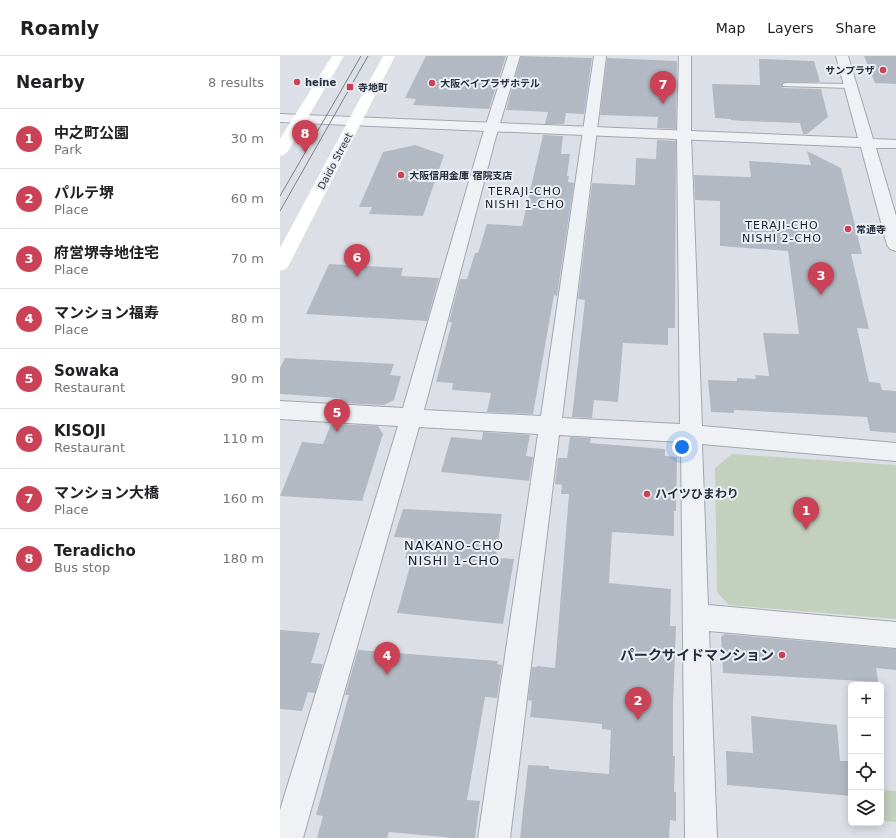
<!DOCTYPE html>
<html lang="en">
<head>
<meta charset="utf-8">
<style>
  body { margin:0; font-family:"DejaVu Sans","Noto Sans JP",sans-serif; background:#f6f6f6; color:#202124 }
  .controls { position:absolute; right:12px; bottom:12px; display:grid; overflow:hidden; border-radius:6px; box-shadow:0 2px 10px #0003 }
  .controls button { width:36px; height:36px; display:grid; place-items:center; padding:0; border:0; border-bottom:1px solid #e0e0e0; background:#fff; color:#202124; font:20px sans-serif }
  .you { position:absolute; left:402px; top:391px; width:14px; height:14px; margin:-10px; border:3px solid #fff; border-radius:50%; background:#1a73e8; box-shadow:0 0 0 6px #1a73e833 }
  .badge { display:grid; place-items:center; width:26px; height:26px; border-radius:50%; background:#cb4156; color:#fff; font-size:13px; font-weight:700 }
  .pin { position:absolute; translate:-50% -33px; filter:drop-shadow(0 1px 2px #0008) }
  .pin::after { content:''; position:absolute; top:21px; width:14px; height:12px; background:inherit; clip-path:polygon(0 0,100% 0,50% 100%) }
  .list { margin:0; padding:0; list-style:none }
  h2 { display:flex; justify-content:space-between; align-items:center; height:52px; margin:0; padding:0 16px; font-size:17px }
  h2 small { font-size:13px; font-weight:400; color:#757577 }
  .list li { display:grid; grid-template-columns:26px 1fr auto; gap:12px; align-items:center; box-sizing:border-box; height:60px; padding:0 16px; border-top:1px solid #e0e0e0 }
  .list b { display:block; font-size:15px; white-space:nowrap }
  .list p { margin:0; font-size:13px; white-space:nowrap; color:#757577 }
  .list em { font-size:13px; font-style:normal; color:#757577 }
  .icon { flex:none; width:22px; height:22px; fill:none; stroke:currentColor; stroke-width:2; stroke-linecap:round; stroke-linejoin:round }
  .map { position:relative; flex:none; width:616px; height:782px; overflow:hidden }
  header { display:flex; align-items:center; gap:24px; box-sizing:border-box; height:56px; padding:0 20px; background:#fff; border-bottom:1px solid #e0e0e0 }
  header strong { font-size:19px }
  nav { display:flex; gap:22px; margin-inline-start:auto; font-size:14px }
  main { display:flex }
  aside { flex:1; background:#fff }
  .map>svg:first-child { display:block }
  .green { fill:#c2d0bd }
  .building { fill:#b3b9c3 }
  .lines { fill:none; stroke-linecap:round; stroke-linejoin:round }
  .service-casing { stroke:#a2a7b0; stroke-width:2 }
  .minor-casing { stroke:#a2a7b0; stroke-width:2 }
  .tertiary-casing { stroke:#a2a7b0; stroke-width:2 }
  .service { fill:#eff1f5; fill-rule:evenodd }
  .minor { fill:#eff1f5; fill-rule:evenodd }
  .tertiary { fill:#eff1f5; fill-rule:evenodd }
  .secondary { fill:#fff; fill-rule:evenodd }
  .tram { stroke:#76808f; stroke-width:1 }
  .poi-dot { fill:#cb4156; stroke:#ebeff4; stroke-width:1.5 }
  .labels { text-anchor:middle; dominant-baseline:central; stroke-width:4; stroke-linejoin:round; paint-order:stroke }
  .far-poi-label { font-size:10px; font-weight:bold; fill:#262e3c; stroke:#ebeff4; text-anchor:start }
  .far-street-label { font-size:10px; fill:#262e3c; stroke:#ebeff4 }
  .far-neighbourhood-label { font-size:11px; letter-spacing:1px; fill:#191f2d; stroke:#ebeff4 }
  .poi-label { font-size:12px; font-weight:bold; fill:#262e3c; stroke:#ebeff4; text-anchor:start }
  .neighbourhood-label { font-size:13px; letter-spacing:1px; fill:#191f2d; stroke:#ebeff4 }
  .near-poi-label { font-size:14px; font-weight:bold; fill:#262e3c; stroke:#ebeff4; text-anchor:end }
</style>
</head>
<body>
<header>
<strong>Roamly</strong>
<nav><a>Map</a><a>Layers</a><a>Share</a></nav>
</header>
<main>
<aside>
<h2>Nearby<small>8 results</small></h2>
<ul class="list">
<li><span class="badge">1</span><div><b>中之町公園</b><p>Park</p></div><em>30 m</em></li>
<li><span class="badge">2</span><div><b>パルテ堺</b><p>Place</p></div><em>60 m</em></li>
<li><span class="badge">3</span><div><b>府営堺寺地住宅</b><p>Place</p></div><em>70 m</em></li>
<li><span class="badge">4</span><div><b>マンション福寿</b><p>Place</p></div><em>80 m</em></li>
<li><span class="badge">5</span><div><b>Sowaka</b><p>Restaurant</p></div><em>90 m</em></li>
<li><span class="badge">6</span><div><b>KISOJI</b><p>Restaurant</p></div><em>110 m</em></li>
<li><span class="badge">7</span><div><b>マンション大橋</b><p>Place</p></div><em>160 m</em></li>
<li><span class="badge">8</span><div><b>Teradicho</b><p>Bus stop</p></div><em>180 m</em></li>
</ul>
</aside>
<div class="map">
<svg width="616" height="782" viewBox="0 0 616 782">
  <rect width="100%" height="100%" fill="#dce0e6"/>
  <path class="green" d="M452,398L616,409V563L449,549L437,536L435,412Z
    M601,734L616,735V766L601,765Z"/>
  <path class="building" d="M146,0H226L209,53L133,49L136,43L125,42Z
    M241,0L312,2L304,58L286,57L284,68H265L268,56L226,54Z
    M584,0H616V28L595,27Z
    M327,2L397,5L396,73L377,72L378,61L320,59Z
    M479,3L534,5L540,26H505L502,27V30L503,32L541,33L548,61L527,78H523L520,67L463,65L451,64V63L435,62L432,28L480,29Z
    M263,79L283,80L281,98H290L287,120H289L288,126L294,127L277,240L274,239L253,358L207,356L211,337L172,334L173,327L156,326L172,266H169L180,223H187L195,197H198L207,168L242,170Z
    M377,84L396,85L395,272H388V289L343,287L338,346L314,344L312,362L292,361L305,244L298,243L312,127L355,129L356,102L376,103Z
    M135,89L164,99L143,160L89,158L92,151H79L103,96Z
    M527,95L561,112L582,198H571L589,273L577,272L589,326L600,327L602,334L616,335V377L590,375L587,361L475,355L454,354V357L431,356L428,324L457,325V322L476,323L475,319L489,320L483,277L519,278L508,195L440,190V145L415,144L414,119L471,121L469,105L531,109Z
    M49,208L123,212L121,220L159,222L147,265L26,258Z
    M5,302L114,308L110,319L121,320L114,344L104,349L59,347L61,342L0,338V312Z
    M51,368L98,370L103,378L82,445L0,440L22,386L43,388Z
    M203,376L250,379L246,400L253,401L249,425L161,416L171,381L202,384Z
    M290,381L311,382L310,387L385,393V400L397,401L396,455H394V480L332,476L329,527L391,533L390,570H396L393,649V700H395L394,736H396V765L390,764L389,782H240L248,709L269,710V713L329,718L331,674L322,673V668L250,661L252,645L248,644L252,611H257V610L275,612L289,438H281L282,429L275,428L278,402H287Z
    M123,453L222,458L216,502L234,503L223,568L117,557L132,503L125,502L131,482L114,481Z
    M0,574L40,577L31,607L43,608L35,637L28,636L22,655L0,653Z
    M444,578L616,593V614L596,612L598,626L443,617L441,581Z
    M78,594L218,605L217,608L222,609L217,642L205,641L187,744L200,745L195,782H173L109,776L107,782H37L43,760L36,759L69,639H65Z
    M471,660L557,669L560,705H571V740L447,729L446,695L473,697Z"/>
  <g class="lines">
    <g class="service-casing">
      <path id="service" d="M505,27L571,28L574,30L571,32L503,30V28Z"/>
    </g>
    <g class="minor-casing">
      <path id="minor" d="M228,0H240L215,84L144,354L261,360L314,0H326L282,362L400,368L397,78L399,0H411V78L422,370L616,387V405L422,388L428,549L616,566V592L429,575L437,782H405L401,386L279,379L230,782H198L258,378L139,371L23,782H0V754L118,370L0,363V345L123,352L201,84Z"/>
    </g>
    <g class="tertiary-casing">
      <path id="tertiary" d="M556,0H568L593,83L616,84V92H596L616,160V195L610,193L607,189L581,91L0,66V58L578,82Z"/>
    </g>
    <use href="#service" class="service"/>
    <use href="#minor" class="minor"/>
    <use href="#tertiary" class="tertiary"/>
    <path class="secondary" d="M52,0H64L8,95L5,98L0,100V83Z
      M103,0H115L9,209L6,213L0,215V192Z"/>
    <path class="tram" d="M0,140L81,0
      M0,155L88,0"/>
  </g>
  <g class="poi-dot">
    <circle cx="603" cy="14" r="4"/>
    <circle cx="17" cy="26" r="4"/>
    <circle cx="152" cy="27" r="4"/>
    <rect x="66" y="27" width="8" height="8" rx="2"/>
    <circle cx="121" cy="119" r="4"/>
    <circle cx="568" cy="173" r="4"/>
    <circle cx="367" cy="438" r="4"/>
    <circle cx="502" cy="599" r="4"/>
  </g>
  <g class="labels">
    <g class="far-poi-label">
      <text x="595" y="14" text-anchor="end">サンプラザ</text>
      <text x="25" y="26">heine</text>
      <text x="160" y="27">大阪ベイプラザホテル</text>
      <text x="78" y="31">寺地町</text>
      <text x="129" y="119">大阪信用金庫 宿院支店</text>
      <text x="576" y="173">常通寺</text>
    </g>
    <g class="far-street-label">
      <text transform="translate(55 105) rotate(-62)">Daido Street</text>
    </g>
    <g class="far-neighbourhood-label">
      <text x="245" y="135">TERAJI-CHO<tspan x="245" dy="13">NISHI 1-CHO</tspan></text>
      <text x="502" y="169">TERAJI-CHO<tspan x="502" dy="13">NISHI 2-CHO</tspan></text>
    </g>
    <g class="poi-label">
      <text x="375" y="438">ハイツひまわり</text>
    </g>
    <g class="neighbourhood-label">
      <text x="174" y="489">NAKANO-CHO<tspan x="174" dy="15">NISHI 1-CHO</tspan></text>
    </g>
    <g class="near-poi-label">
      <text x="494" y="599">パークサイドマンション</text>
    </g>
  </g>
</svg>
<div class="controls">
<button>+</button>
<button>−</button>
<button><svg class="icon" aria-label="locate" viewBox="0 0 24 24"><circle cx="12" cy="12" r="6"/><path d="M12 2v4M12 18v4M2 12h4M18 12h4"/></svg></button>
<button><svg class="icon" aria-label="layers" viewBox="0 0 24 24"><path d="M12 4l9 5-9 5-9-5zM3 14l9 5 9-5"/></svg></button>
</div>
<div class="you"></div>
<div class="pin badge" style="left:526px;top:474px">1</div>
<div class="pin badge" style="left:358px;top:664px">2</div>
<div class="pin badge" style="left:541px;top:239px">3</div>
<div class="pin badge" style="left:107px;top:619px">4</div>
<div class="pin badge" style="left:57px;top:376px">5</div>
<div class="pin badge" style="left:77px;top:221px">6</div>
<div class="pin badge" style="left:383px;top:48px">7</div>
<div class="pin badge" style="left:25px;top:97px">8</div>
</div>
</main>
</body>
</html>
